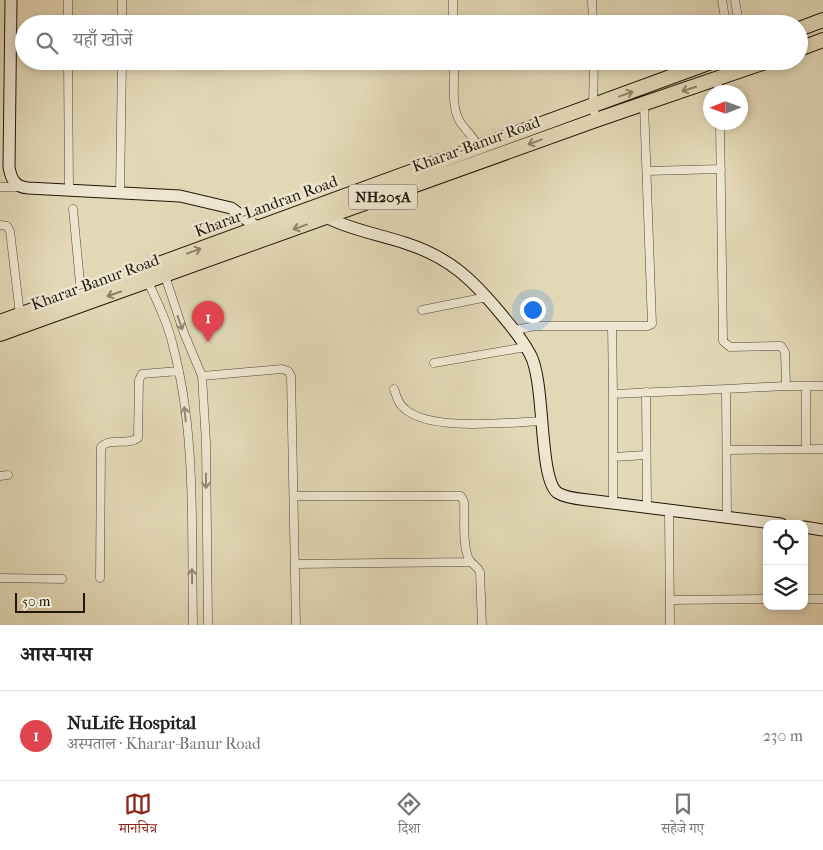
<!DOCTYPE html>
<html lang="hi">
<head>
<meta charset="utf-8">
<style>
  body { margin:0; font-family:"IM FELL French Canon","Noto Serif Devanagari",serif; background:#f6f6f6; color:#222 }
  .controls { position:absolute; right:15px; bottom:15px; display:grid; overflow:hidden; border-radius:10px; box-shadow:0 2px 8px #0003 }
  .controls button { width:45px; height:45px; display:grid; place-items:center; padding:0; border:0; border-bottom:1px solid #e0e0e0; background:#fff; color:#222; font:25px sans-serif }
  .compass { position:absolute; left:703px; top:85px; width:45px; height:45px; border-radius:50%; background:#fff; box-shadow:0 2px 8px #0003; rotate:269deg }
  .scale { position:absolute; left:15px; bottom:12px; width:70px; box-sizing:border-box; padding-left:5px; border:2px solid #221607; border-top:0; font-size:14px; line-height:18px; white-space:nowrap; color:#221607; -webkit-text-stroke:4px #ede6d0; paint-order:stroke }
  .you { position:absolute; left:532px; top:309px; width:18px; height:18px; margin:-12px; border:4px solid #fff; border-radius:50%; background:#1a73e8; box-shadow:0 0 0 8px #1a73e833 }
  .badge { display:grid; place-items:center; width:32px; height:32px; border-radius:50%; background:#8f2418; color:#fff; font-size:16px; font-weight:700 }
  .pin { position:absolute; translate:-50% -41px; filter:drop-shadow(0 1px 2px #0008) }
  .pin::after { content:''; position:absolute; top:26px; width:18px; height:15px; background:inherit; clip-path:polygon(0 0,100% 0,50% 100%) }
  .list { margin:0; padding:0; list-style:none }
  h2 { display:flex; justify-content:space-between; align-items:center; height:65px; margin:0; padding:0 20px; font-size:21px }
  h2 small { font-size:16px; font-weight:400; color:#767676 }
  .list li { display:grid; grid-template-columns:32px 1fr auto; gap:15px; align-items:center; box-sizing:border-box; height:90px; padding:0 20px; border-top:1px solid #e0e0e0 }
  .list b { display:block; font-size:19px; white-space:nowrap }
  .list p { margin:0; font-size:16px; white-space:nowrap; color:#767676 }
  .list em { font-size:16px; font-style:normal; color:#767676 }
  .icon { flex:none; width:28px; height:28px; fill:none; stroke:currentColor; stroke-width:2; stroke-linecap:round; stroke-linejoin:round }
  .map { position:relative; flex:none; width:823px; height:625px; overflow:hidden }
  .search { position:absolute; background:#fff; box-shadow:0 2px 8px #0003; left:15px; right:15px; top:15px; height:55px; display:flex; align-items:center; gap:12px; box-sizing:border-box; padding:0 18px; border-radius:28px; color:#767676; font-size:19px }
  .sheet { height:155px; background:#fff }
  nav { display:flex; justify-content:space-around; align-items:center; box-sizing:border-box; height:70px; border-top:1px solid #e0e0e0; background:#fff; font-size:14px; color:#767676 }
  nav a { display:grid; justify-items:center; gap:2px }
  nav .on { color:#8f2418 }
  .map>svg:first-child { display:block }
  .lines { fill:none; stroke-linecap:round; stroke-linejoin:round }
  .street-casing { stroke:#524633; stroke-width:9 }
  .secondary-casing { stroke:#221607; stroke-width:13 }
  .highway-casing { stroke:#221607; stroke-width:16 }
  .street { stroke:#ede6d0; stroke-width:8 }
  .secondary { stroke:#ede6d0; stroke-width:11 }
  .highway { stroke:#e3d8b6; stroke-width:14 }
  .oneway { stroke:#8c8167 }
  .oneway2 { stroke:#928876 }
  .labels { text-anchor:middle; dominant-baseline:central; stroke-width:5; stroke-linejoin:round; paint-order:stroke }
  .shield { fill:#ede6d0; stroke:#5f5443; stroke-width:1 }
  .shield-label { font-size:15px; font-weight:bold; fill:#221607 }
  .street-label { font-size:16px; fill:#221607; stroke:#ede6d0 }
</style>
</head>
<body>
<div class="map">
<svg width="823" height="625" viewBox="0 0 823 625">
  <rect width="100%" height="100%" fill="#e3d8b6"/>
  <filter id="stains"><feTurbulence type="fractalNoise" baseFrequency=".004" numOctaves="4"/><feColorMatrix values="0 0 0 0 .2 0 0 0 0 .09 0 0 0 0 .02 0 0 0 .5 -.17"/></filter>
  <radialGradient id="worn" r=".72"><stop offset=".6" stop-color="#630" stop-opacity="0"/><stop offset="1" stop-color="#630" stop-opacity=".3"/></radialGradient>
  <g class="lines">
    <g class="street-casing">
      <path id="street" d="M68,0V24
        M453,0V24
        M592,0L593,24
        M722,0L726,24
        M735,0L739,24
        M122,24V0
        M68,61L69,189
        M454,61C455,78 451,102 458,118C463,129 474,136 479,148
        M594,61L593,106L596,120
        M718,80V92
        M720,122L723,341L730,347L781,346L785,352L786,386L726,389L727,517
        M647,171L721,169
        M0,187H20
        M120,192L122,61
        M73,209L81,293
        M0,225L7,226L10,231L20,315
        M165,276L184,333L202,376L206,443L208,625
        M148,282C158,303 168,324 173,346C197,436 191,533 193,625
        M422,310L487,297
        M515,330L535,326H612
        M434,363L526,347
        M202,376L282,369L288,371L291,376L296,625
        M786,386H823
        M394,389C397,397 398,404 405,409C431,432 508,422 543,421
        M646,392L647,507
        M613,394L612,326H648L652,324L644,104
        M806,449V386
        M727,450L823,449
        M614,457L646,455
        M0,476L8,475
        M294,496H461L464,502C465,518 462,541 468,557C470,564 477,565 480,572L482,625
        M613,502V394L726,389
        M669,510L670,625
        M295,564L470,562
        M0,578L62,579
        M100,578L101,447C110,437 127,446 138,438L139,380L142,374L179,371
        M804,599H823
        M670,600L767,599"/>
    </g>
    <g class="secondary-casing">
      <path id="secondary" d="M11,0L9,167C11,179 15,187 28,188L180,196L231,208L258,228
        M324,211L326,217C351,230 378,234 405,243C449,257 472,279 501,314C512,327 522,339 530,354C546,382 538,480 558,493C566,498 579,499 588,500L781,524
        M804,527L823,530"/>
    </g>
    <g class="highway-casing">
      <path id="highway" d="M799,29L823,20
        M799,49L823,40
        M0,322L714,61
        M0,334L596,120L768,61"/>
    </g>
    <use href="#street" class="street"/>
    <use href="#secondary" class="secondary"/>
    <use href="#highway" class="highway"/>
  </g>
  <defs><path id="oneway-shaft" d="M-6 0H5M1.5-3L5.5 0L1.5 3" fill="none" stroke-width="1.6" stroke-linecap="round" stroke-linejoin="round" transform="scale(1.25)"/></defs>
  <g class="oneway">
    <use href="#oneway-shaft" transform="translate(689 89) rotate(162)"/>
    <use href="#oneway-shaft" transform="translate(626 94) rotate(-20)"/>
    <use href="#oneway-shaft" transform="translate(535 142) rotate(160)"/>
    <use href="#oneway-shaft" transform="translate(300 227) rotate(160)"/>
    <use href="#oneway-shaft" transform="translate(194 251) rotate(-20)"/>
    <use href="#oneway-shaft" transform="translate(114 294) rotate(161)"/>
  </g>
  <g class="oneway2">
    <use href="#oneway-shaft" transform="translate(180 323) rotate(71)"/>
    <use href="#oneway-shaft" transform="translate(185 414) rotate(-96)"/>
    <use href="#oneway-shaft" transform="translate(206 481) rotate(90)"/>
    <use href="#oneway-shaft" transform="translate(192 576) rotate(-91)"/>
  </g>
  <g class="labels">
    <rect class="shield" x="349" y="184.5" width="68" height="25" rx="4"/>
    <g class="shield-label">
      <text x="383" y="197">NH205A</text>
    </g>
    <g class="street-label">
      <text transform="translate(476 144) rotate(-20)">Kharar-Banur Road</text>
      <text transform="translate(266 206) rotate(-20)">Kharar-Landran Road</text>
      <text transform="translate(95 282) rotate(-20)">Kharar-Banur Road</text>
    </g>
  </g>
  <rect width="100%" height="100%" filter="url(#stains)"/>
  <rect width="100%" height="100%" fill="url(#worn)"/>
</svg>
<div class="controls">
<button><svg class="icon" aria-label="locate" viewBox="0 0 24 24"><circle cx="12" cy="12" r="6"/><path d="M12 2v4M12 18v4M2 12h4M18 12h4"/></svg></button>
<button><svg class="icon" aria-label="layers" viewBox="0 0 24 24"><path d="M12 4l9 5-9 5-9-5zM3 14l9 5 9-5"/></svg></button>
</div>
<svg class="compass" viewBox="-18 -18 36 36"><path d="M0-13l5 13h-10z" fill="#e53935"/><path d="M0 13l5-13h-10z" fill="#767676"/></svg>
<div class="scale">50 m</div>
<div class="you"></div>
<div class="pin badge" style="left:208px;top:342px;background:#e0444e">1</div>
<div class="search"><svg class="icon" aria-label="search" viewBox="0 0 24 24"><circle cx="10" cy="10" r="6"/><path d="M15 15l6 6"/></svg>यहाँ खोजें</div>
</div>
<section class="sheet">
<h2>आस-पास<small></small></h2>
<ul class="list">
<li><span class="badge" style="background:#e0444e">1</span><div><b>NuLife Hospital</b><p>अस्पताल · Kharar-Banur Road</p></div><em>230 m</em></li>
</ul>
</section>
<nav>
<a class="on"><svg class="icon" aria-label="map" viewBox="0 0 24 24"><path d="M3 6l6-2 6 2 6-2v14l-6 2-6-2-6 2zM9 4v14M15 6v14"/></svg>मानचित्र</a>
<a><svg class="icon" aria-label="directions" viewBox="0 0 24 24"><path d="M12 3l9 9-9 9-9-9zM9 14v-3h6M13 9l2 2-2 2"/></svg>दिशा</a>
<a><svg class="icon" aria-label="saved" viewBox="0 0 24 24"><path d="M7 4h10v16l-5-4-5 4z"/></svg>सहेजे गए</a>
</nav>
</body>
</html>
